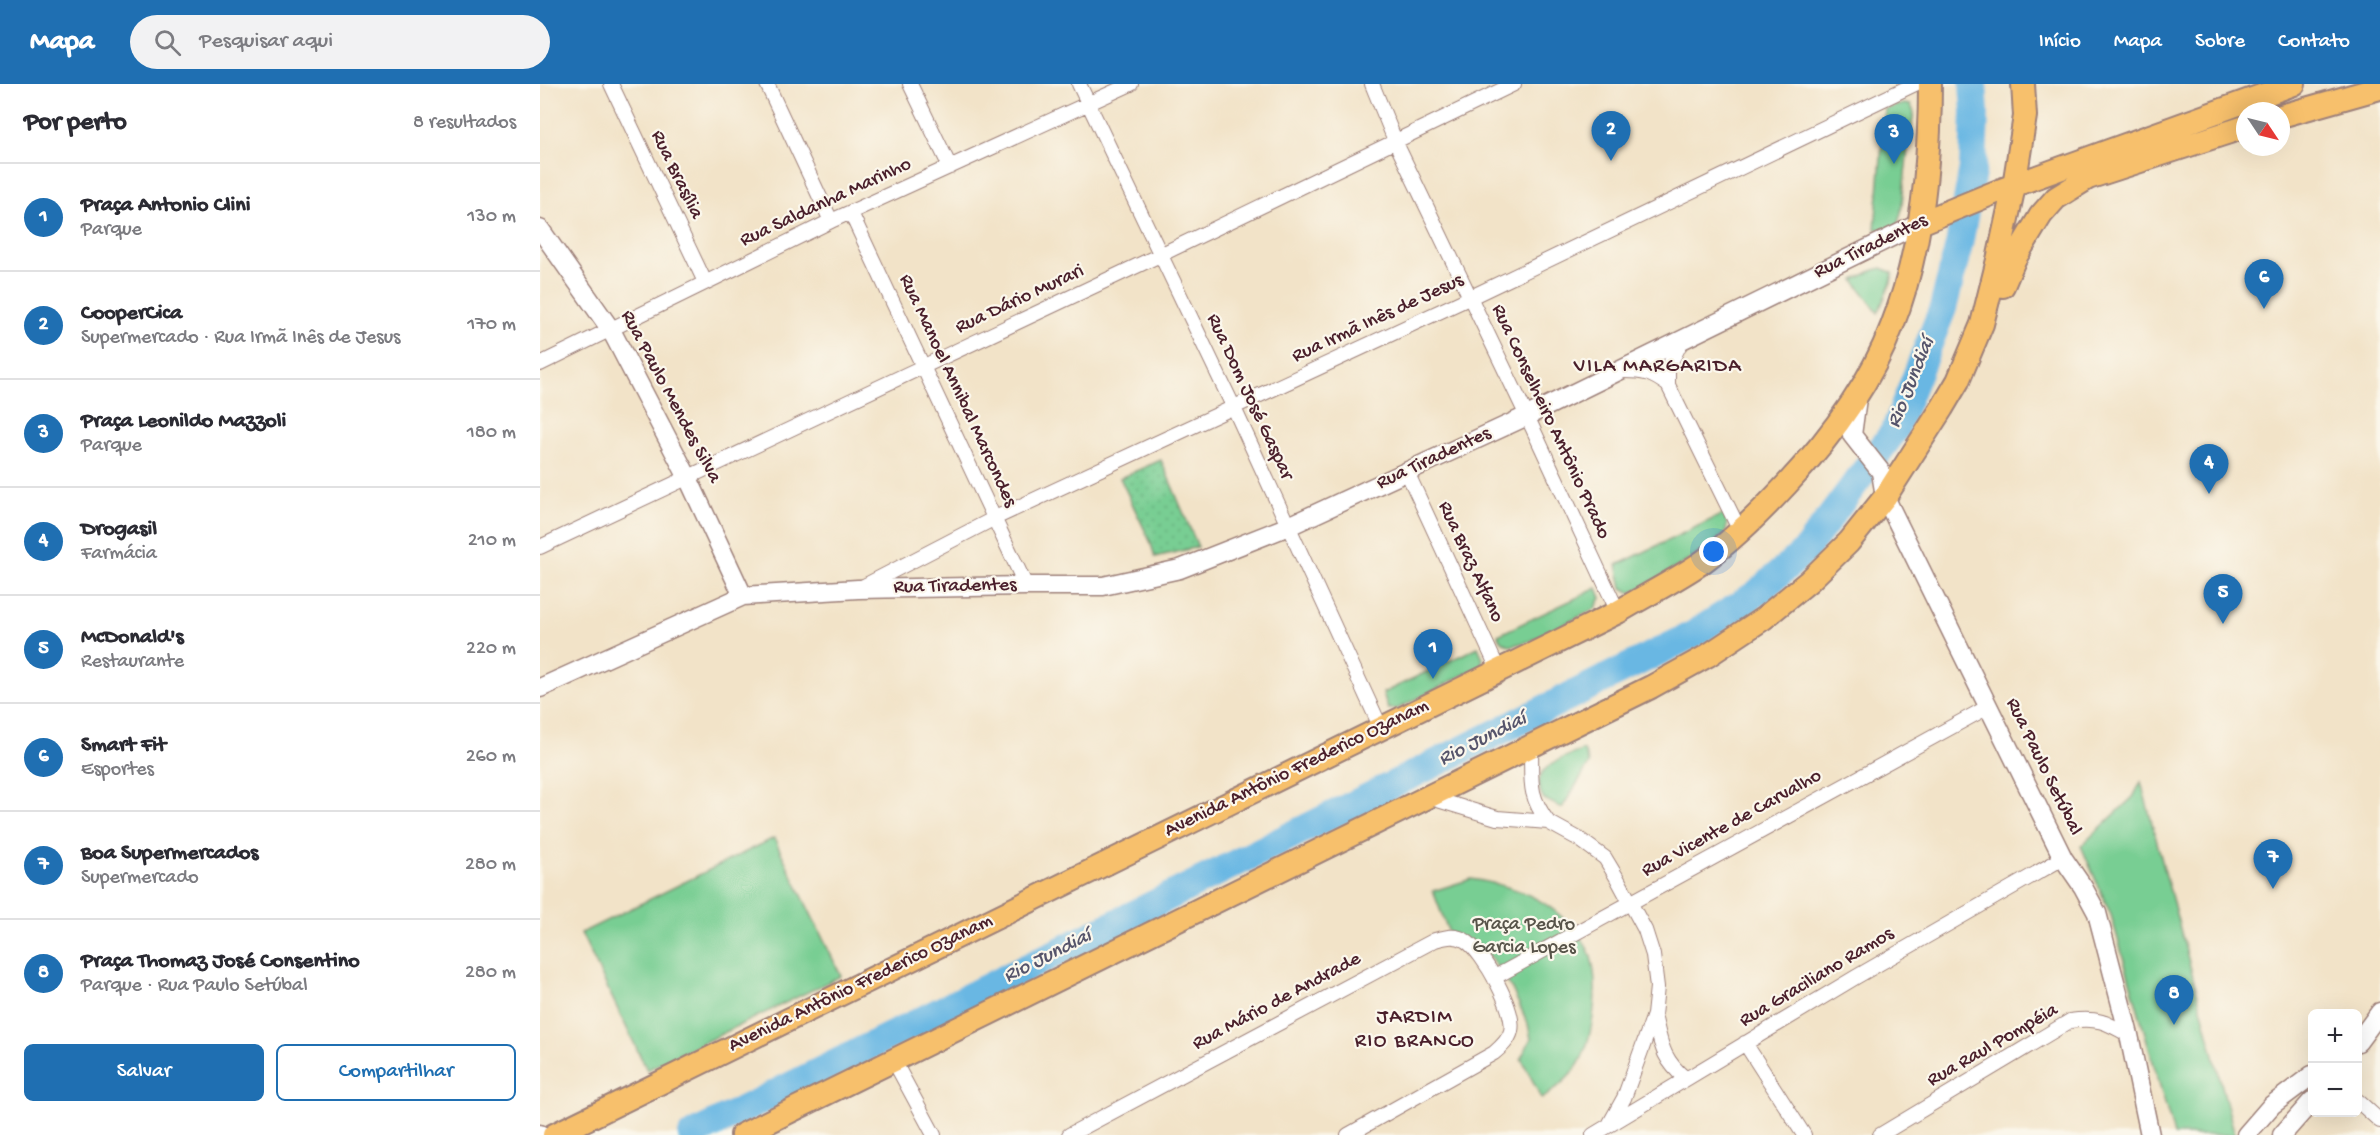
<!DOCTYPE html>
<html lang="pt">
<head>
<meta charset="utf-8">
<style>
  body { margin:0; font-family:"Gochi Hand",sans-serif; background:#f2f2f3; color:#2b2b33 }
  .controls { position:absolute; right:18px; bottom:18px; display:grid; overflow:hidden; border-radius:9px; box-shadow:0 6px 24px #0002 }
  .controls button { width:54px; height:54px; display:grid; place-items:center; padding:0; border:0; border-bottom:2px solid #e1e1e2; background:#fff; color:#2b2b33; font:30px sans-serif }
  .compass { position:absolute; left:1696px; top:18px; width:54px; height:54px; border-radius:50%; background:#fff; box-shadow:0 6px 24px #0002; rotate:125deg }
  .you { position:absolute; left:1174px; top:468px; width:21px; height:21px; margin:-15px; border:4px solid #fff; border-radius:50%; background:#1a73e8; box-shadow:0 0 0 9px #1a73e833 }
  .badge { display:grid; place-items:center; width:39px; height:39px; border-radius:50%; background:#1f6fb2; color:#fff; font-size:20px; font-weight:700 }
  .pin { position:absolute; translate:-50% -50px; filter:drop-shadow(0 2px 3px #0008) }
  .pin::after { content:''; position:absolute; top:32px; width:21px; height:18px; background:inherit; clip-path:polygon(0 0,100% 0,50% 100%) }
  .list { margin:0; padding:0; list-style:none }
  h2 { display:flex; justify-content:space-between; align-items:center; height:78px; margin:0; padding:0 24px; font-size:26px }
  h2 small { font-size:20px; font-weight:400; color:#7c7c81 }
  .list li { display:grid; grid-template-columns:39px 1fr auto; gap:18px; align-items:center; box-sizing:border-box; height:108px; padding:0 24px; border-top:2px solid #e1e1e2 }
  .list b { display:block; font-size:22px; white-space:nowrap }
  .list p { margin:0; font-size:20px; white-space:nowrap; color:#7c7c81 }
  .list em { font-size:20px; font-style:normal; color:#7c7c81 }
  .actions { display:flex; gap:12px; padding:18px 24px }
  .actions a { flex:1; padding:14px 0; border:2px solid #1f6fb2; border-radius:9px; text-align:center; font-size:21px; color:#1f6fb2 }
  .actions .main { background:#1f6fb2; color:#fff }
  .icon { flex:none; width:33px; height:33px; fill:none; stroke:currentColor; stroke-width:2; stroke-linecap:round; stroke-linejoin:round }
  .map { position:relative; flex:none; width:1840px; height:1051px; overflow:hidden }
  header { display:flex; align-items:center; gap:36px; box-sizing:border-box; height:84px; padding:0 30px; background:#1f6fb2; color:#fff }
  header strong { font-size:28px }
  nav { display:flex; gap:33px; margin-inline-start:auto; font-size:21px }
  .search { width:420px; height:54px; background:#f2f2f3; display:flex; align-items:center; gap:15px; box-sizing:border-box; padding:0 21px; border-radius:33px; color:#7c7c81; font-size:22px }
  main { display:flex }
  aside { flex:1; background:#fff }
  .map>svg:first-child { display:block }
  .grass { fill:url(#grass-dots); stroke:#61765f; stroke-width:1.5 }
  .park { fill:#78ce93; stroke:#61765f; stroke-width:1.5 }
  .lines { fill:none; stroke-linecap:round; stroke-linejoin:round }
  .river { stroke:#69b7e3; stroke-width:28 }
  .minor-casing { stroke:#9e817a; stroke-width:16 }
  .tertiary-casing { stroke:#9e817a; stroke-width:21 }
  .primary-casing { stroke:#9e817a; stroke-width:26 }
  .minor { stroke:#fff; stroke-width:14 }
  .tertiary { stroke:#fff; stroke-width:18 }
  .primary { stroke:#f7c06c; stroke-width:22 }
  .labels { text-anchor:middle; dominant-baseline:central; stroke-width:4.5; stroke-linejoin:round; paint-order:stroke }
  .street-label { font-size:20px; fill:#4a1f2b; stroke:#fbf7ec }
  .park-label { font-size:20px; fill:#58544a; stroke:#fbf7ec }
  .neighbourhood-label { font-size:21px; letter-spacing:1.5px; fill:#4a1f2b; stroke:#fbf7ec }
  .water-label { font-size:21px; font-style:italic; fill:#55546b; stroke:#fbf7ec }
</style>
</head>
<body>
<header>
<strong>Mapa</strong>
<div class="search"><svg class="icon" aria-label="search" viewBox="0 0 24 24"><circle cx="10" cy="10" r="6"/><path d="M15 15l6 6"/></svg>Pesquisar aqui</div>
<nav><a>Início</a><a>Mapa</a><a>Sobre</a><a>Contato</a></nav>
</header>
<main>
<aside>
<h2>Por perto<small>8 resultados</small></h2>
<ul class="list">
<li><span class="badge">1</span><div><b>Praça Antonio Clini</b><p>Parque</p></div><em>130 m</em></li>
<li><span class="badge">2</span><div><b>CooperCica</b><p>Supermercado · Rua Irmã Inês de Jesus</p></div><em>170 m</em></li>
<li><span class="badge">3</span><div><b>Praça Leonildo Mazzoli</b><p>Parque</p></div><em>180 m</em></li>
<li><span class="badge">4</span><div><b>Drogasil</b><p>Farmácia</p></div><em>210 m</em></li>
<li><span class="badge">5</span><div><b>McDonald's</b><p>Restaurante</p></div><em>220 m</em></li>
<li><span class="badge">6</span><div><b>Smart Fit</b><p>Esportes</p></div><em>260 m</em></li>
<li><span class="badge">7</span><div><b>Boa Supermercados</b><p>Supermercado</p></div><em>280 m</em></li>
<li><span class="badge">8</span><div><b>Praça Thomaz José Consentino</b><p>Parque · Rua Paulo Setúbal</p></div><em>280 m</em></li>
</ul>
<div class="actions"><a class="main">Salvar</a><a>Compartilhar</a></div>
</aside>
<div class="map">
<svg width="1840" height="1051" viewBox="0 0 1840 1051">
  <defs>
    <pattern id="grass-dots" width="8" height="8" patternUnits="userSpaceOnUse" patternTransform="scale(1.5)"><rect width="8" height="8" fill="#78ce93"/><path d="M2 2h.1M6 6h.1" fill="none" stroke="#69b07f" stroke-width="1.8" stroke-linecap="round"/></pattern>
  </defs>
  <rect width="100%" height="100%" fill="#fbf7ec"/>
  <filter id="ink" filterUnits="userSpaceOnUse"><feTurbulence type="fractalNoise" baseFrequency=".0167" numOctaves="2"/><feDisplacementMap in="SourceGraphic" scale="12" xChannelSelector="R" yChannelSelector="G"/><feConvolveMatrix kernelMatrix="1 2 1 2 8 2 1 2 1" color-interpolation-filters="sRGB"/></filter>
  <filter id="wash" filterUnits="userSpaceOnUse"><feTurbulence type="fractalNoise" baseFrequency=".008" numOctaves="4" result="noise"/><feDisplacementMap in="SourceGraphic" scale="24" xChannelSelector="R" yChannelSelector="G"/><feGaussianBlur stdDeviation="1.35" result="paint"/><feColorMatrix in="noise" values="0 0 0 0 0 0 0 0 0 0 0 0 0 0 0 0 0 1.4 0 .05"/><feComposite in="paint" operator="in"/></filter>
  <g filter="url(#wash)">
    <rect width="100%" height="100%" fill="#f2e3c8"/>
    <path class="grass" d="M621,376L658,463L615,473L610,457L580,394Z"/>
    <path class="park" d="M1364,20L1371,21L1374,29L1368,62L1361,129L1357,142L1344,146L1335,145L1345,25Z
      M1342,184L1353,189L1351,198L1338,229L1314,196L1334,186Z
      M1185,429L1187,442L1185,450L1148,477L1091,509L1082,504L1077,481Z
      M1057,504L1061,514L1055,525L990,557L970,562L961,557L958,551Z
      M938,563L943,574L941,582L857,625H848L843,609Z
      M1044,666L1049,680L1022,724L1004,715C985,685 1023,673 1044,666Z
      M1601,698L1695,1051H1634L1571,831L1541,762L1593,713Z
      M234,754L301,892L107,986L41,849Z
      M931,795C974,802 1010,814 1037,850C1041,855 1046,860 1048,865C1057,885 1056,911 1053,933C1046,976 1038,989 1002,1015L981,974L991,955L988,940L972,905L947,868L909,849L893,807Z"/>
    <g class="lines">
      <path class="river" d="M152,1051L1154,550L1216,510L1265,467L1355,346L1403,224L1419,161L1433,83L1435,28L1433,0"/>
    </g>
  </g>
  <g filter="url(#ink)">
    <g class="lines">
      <g class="minor-casing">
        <path id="minor" d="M71,0L165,198
          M227,0L291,137
          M370,0L410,83
          M539,0L694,324L841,644
          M832,0L856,59L987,332L1078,528
          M311,129L486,502
          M1143,254L1128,284V301L1200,447
          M0,280L291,137L591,0
          M1084,287C1105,287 1111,289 1128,301
          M867,388L958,585
          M0,463L620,171L974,0
          M322,503L455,434L931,213L1375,0
          M991,663C992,696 987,710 1008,738
          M888,713L957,734L1008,738L1039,755L1065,774L1077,794L1105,846L1113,871L1117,903L1114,931L1084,1014L1069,1041
          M955,893L1448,623
          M1114,931C1121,960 1122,975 1146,995
          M1205,959L1264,1051
          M354,977L394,1051
          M1818,1017L1840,1037
          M529,1051L895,856C906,853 916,850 926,857C944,869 976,927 971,947C969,956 961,963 954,969L808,1051
          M1053,1051L1316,893L1523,774
          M1340,1051L1530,937C1557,933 1566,938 1589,951"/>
      </g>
      <g class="tertiary-casing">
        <path id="tertiary" d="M0,145L71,246L148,394L203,512
          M1317,314L1312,351L1341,388L1345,413L1523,774L1543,803L1557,829L1589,951L1610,1051
          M0,604L203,512L318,505L486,502H563L640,485L749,442L987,332L1378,140
          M1818,958L1840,928
          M0,1050L1,1051
          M1706,1051L1732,1021L1772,991
          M1742,1051L1772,1017"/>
      </g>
      <g class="primary-casing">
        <path id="primary" d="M1741,32L1840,4
          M1378,140L1461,106L1754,0
          M1463,202L1475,174L1501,131L1516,114L1548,94L1705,43
          M14,1051L1078,528C1106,511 1137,496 1164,477C1194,455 1222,427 1247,400C1290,354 1330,301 1352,242C1382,166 1390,80 1390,0
          M202,1051L1111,603L1167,572L1224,534L1269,497L1309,458L1345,413L1402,324L1418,297L1442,240L1458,176L1474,102L1485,32L1483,0"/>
      </g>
      <use href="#minor" class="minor"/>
      <use href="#tertiary" class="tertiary"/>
      <use href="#primary" class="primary"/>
    </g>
  </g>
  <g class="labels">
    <g class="street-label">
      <text transform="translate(136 91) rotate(64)">Rua Brasília</text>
      <text transform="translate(286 119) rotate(-25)">Rua Saldanha Marinho</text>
      <text transform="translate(1331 163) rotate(-26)">Rua Tiradentes</text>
      <text transform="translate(480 216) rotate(-25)">Rua Dário Murari</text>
      <text transform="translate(838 235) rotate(-25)">Rua Irmã Inês de Jesus</text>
      <text transform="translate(417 307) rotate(65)">Rua Manoel Annibal Marcondes</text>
      <text transform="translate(130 313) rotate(62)">Rua Paulo Mendes Silva</text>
      <text transform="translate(709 313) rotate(65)">Rua Dom José Gaspar</text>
      <text transform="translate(1010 338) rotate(65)">Rua Conselheiro Antônio Prado</text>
      <text transform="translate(894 375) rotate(-25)">Rua Tiradentes</text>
      <text transform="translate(930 478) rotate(65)">Rua Braz Alfano</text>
      <text transform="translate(415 503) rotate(-1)">Rua Tiradentes</text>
      <text transform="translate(1503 683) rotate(64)">Rua Paulo Setúbal</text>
      <text transform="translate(757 685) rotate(-26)">Avenida Antônio Frederico Ozanam</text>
      <text transform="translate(1192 740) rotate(-29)">Rua Vicente de Carvalho</text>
      <text transform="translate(1277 894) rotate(-31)">Rua Graciliano Ramos</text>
      <text transform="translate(321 900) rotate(-26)">Avenida Antônio Frederico Ozanam</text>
      <text transform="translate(737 918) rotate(-28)">Rua Mário de Andrade</text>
      <text transform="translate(1453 962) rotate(-30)">Rua Raul Pompéia</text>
    </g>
    <g class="park-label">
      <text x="984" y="841">Praça Pedro<tspan x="984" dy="23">Garcia Lopes</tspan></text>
    </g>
    <g class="neighbourhood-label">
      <text x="1118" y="283">VILA MARGARIDA</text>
      <text x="875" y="934">JARDIM<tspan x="875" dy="24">RIO BRANCO</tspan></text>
    </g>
    <g class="water-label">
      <text transform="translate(1372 299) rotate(-68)">Rio Jundiaí</text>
      <text transform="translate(943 656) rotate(-27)">Rio Jundiaí</text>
      <text transform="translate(508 873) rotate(-27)">Rio Jundiaí</text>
    </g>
  </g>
</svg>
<div class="controls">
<button>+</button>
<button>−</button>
</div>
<svg class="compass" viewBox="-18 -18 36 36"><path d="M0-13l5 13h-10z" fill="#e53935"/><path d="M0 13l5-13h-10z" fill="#7c7c81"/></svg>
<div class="you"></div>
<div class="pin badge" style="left:893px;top:595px">1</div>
<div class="pin badge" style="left:1071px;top:77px">2</div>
<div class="pin badge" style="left:1354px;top:80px">3</div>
<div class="pin badge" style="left:1669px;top:410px">4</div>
<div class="pin badge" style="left:1683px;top:540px">5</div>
<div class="pin badge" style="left:1724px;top:225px">6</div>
<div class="pin badge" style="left:1733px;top:805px">7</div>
<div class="pin badge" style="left:1634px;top:941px">8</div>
</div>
</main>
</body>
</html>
